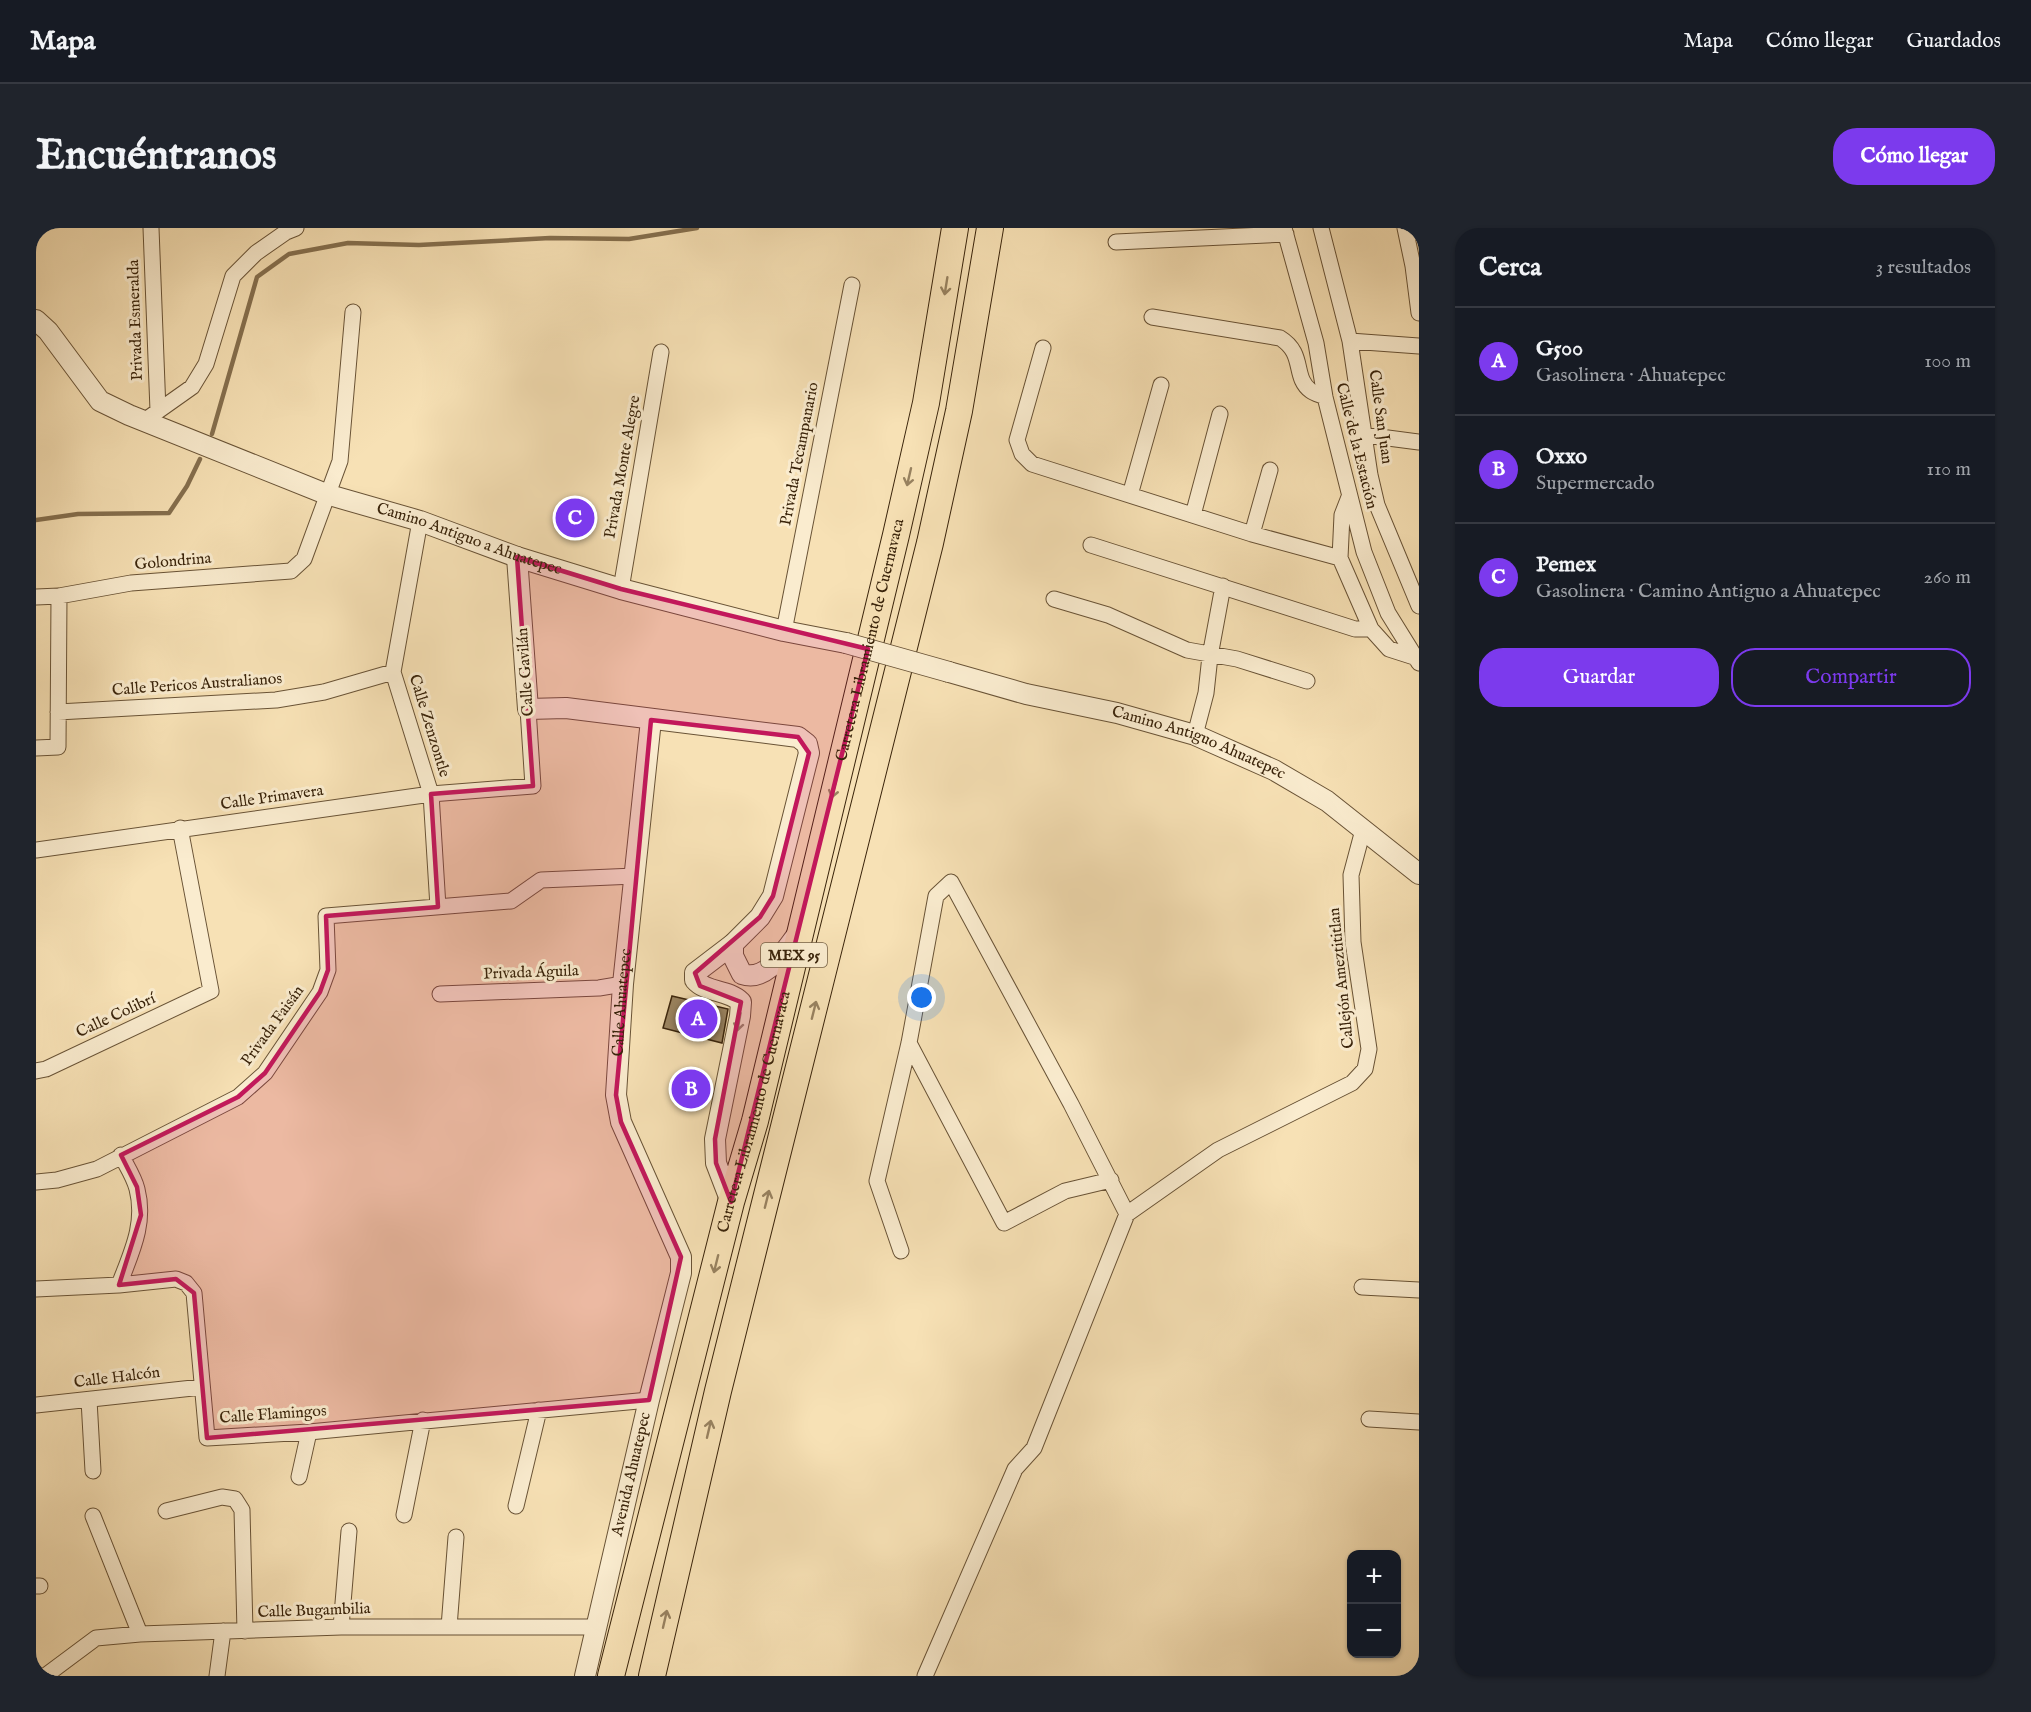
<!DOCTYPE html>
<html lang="es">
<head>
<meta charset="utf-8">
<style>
  body { margin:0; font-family:"IM FELL English",serif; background:#20242c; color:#f1f3f6 }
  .controls { position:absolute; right:18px; bottom:18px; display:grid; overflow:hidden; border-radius:12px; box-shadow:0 2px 4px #0004 }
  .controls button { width:54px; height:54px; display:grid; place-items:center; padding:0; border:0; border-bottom:2px solid #363941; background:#171b24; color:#f1f3f6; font:30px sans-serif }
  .you { position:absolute; left:886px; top:770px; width:21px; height:21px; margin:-15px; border:4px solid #fff; border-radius:50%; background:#1a73e8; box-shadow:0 0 0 9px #1a73e833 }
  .badge { display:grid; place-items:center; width:39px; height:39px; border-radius:50%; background:#7c3aed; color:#fff; font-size:20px; font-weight:700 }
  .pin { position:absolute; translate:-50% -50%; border:3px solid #fff; box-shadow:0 2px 6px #0006 }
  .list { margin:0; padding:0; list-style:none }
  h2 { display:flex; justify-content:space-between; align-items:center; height:78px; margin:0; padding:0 24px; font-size:26px }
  h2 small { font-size:20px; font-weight:400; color:#9ea1a6 }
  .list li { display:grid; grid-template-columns:39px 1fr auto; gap:18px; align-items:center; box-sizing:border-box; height:108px; padding:0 24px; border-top:2px solid #363941 }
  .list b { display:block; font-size:22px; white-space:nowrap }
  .list p { margin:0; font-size:20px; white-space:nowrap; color:#9ea1a6 }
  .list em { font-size:20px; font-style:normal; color:#9ea1a6 }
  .actions { display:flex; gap:12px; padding:18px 24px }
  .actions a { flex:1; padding:14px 0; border:2px solid #7c3aed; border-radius:24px; text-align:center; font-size:21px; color:#7c3aed }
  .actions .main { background:#7c3aed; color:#fff }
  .map { position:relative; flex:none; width:1383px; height:1448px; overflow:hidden; border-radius:24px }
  header { display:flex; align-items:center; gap:36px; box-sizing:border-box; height:84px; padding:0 30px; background:#171b24; border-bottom:2px solid #363941 }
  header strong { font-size:28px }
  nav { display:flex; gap:33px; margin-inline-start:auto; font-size:21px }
  .intro { display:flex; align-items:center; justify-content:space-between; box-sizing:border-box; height:144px; padding:0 36px }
  h1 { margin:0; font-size:42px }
  .button { padding:15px 27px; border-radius:24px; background:#7c3aed; color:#fff; font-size:21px; font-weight:700 }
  main { display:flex; gap:36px; padding:0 36px }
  aside { flex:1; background:#171b24; border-radius:24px; box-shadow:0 2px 4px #0004 }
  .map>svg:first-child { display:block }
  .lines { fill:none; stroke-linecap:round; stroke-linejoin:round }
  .stream { stroke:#856f4e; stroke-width:4.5 }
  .building { fill:#9c8663; stroke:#3a240b; stroke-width:1.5 }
  .minor-casing { stroke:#695336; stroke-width:17 }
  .tertiary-casing { stroke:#695336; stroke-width:22 }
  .trunk-casing { stroke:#3a240b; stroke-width:28 }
  .minor { stroke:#faeccf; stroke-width:15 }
  .tertiary { stroke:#faeccf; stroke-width:20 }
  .trunk { stroke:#f7e1b5; stroke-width:26 }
  .tertiary-bridge-casing { stroke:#695336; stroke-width:22; stroke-linecap:butt }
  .tertiary-bridge { stroke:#faeccf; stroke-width:20 }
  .oneway { stroke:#988260 }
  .oneway2 { stroke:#9a886d }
  .marked { fill:#c2185b; fill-opacity:0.2; stroke:#c2185b; stroke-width:4.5; stroke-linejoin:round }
  .labels { text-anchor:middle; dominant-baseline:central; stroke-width:6; stroke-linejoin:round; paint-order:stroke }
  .shield { fill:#faeccf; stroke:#746046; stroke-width:1.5 }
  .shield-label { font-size:15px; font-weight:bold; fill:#3a240b }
  .street-label { font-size:16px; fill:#3a240b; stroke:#faeccf }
</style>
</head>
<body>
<header>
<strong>Mapa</strong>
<nav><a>Mapa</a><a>Cómo llegar</a><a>Guardados</a></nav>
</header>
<div class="intro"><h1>Encuéntranos</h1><a class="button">Cómo llegar</a></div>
<main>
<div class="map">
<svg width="1383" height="1448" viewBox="0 0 1383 1448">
  <rect width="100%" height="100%" fill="#f7e1b5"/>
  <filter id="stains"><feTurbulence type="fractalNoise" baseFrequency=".00333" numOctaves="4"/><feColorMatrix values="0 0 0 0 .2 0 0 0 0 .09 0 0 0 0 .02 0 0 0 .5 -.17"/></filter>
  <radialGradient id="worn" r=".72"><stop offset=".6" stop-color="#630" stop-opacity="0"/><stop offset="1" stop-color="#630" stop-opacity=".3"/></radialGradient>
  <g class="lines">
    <path class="stream" d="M176,206L221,49L253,26L312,15L383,17L514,10L593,11L661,0
      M0,292L42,286L133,285L151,258L164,231"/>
  </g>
  <path class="building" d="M636,768L692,781L686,815L627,800Z"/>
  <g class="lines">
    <g class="minor-casing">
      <path id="minor" d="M115,0L122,183
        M1248,0L1280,115L1289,169L1328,324L1352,385L1383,435
        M1285,0L1314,113L1334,247L1341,277L1383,378
        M1369,0L1377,38L1383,85
        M1080,14L1250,6
        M1116,89L1244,110C1270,126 1256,149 1275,163C1279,166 1285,167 1289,169
        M1314,113L1383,118
        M1007,120L981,212L986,226L996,236L1216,306L1304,330
        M108,193L156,159L170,136L197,48L220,25L250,4L260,0
        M1329,207L1383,214
        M1094,267L1125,157
        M1313,269L1306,287L1304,330L1335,401L1353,421L1378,429
        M1157,287L1184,186
        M384,293L357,444L395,566L402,679
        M1216,306L1234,242
        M1055,317L1319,401H1335
        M585,361L625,124
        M0,369L23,368L95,355L255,343L268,331L304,233L317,84
        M1018,371L1072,387L1151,422L1201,431L1271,453
        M748,403L816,57
        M22,484L240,472L288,464L357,444
        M1159,507L1170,465L1174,428L1187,358
        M0,520L22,519L23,368
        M0,622L395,566L497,558L492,481
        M404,766L563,760L587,756
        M873,815L968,995L1029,963L1075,952
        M0,843L10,841L175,763L144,600
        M0,954L21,952L61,941L202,869L229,845L284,764L292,742L290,688L475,673L505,652L599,648
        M865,1023L841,953L873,815L900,668L915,654L1035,876L1091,986
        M83,1057C95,1025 110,996 101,961C98,949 90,937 85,927
        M1326,1059L1383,1062
        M0,1061L83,1057L140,1051L150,1055L158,1065L171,1210L273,1204L613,1172
        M53,1172L57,1243
        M0,1177L166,1159
        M1333,1191L1383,1194
        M263,1249L273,1204
        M480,1278L503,1182
        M130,1283L186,1269L199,1271L206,1282L209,1403
        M368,1287L387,1192
        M57,1288L104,1406
        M0,1358H4
        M305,1399L313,1303
        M413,1399L420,1309
        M9,1448L60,1410L104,1406L305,1399H560
        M181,1448L187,1403
        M889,1448L979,1241L998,1220L1091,986L1182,922L1316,855L1329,841L1333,821L1317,714L1315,647L1327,602"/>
    </g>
    <g class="tertiary-casing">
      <g id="tertiary">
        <path id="s1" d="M0,92L12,103L64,173L93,187L290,266L384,293L481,329L585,361L748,403L810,415"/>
        <path d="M481,329L492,481L530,480L762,509L771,516L773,525L737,668L724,689L697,716L659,745V752C670,765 692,761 705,774L704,788L679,911L680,935L695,974"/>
        <path id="s2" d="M913,444L990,466L1081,485L1159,507L1238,542L1291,573L1383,646"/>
        <path d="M697,716V728L706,746C732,755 750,720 764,703"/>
        <path id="s3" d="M549,1448L613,1172L645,1045V1029L585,894L580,867L587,756L615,492"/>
      </g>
    </g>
    <g class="trunk-casing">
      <g id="trunk">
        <path id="s4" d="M575,1448L695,974L719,893L860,307L890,175L919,0"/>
        <path d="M616,1448L682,1163L894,315L923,183L954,0"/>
      </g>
    </g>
    <use href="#minor" class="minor"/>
    <use href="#tertiary" class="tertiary"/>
    <use href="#trunk" class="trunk"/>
    <g class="tertiary-bridge-casing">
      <path id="tertiary-bridge" d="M810,415L913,444"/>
    </g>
    <use href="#tertiary-bridge" class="tertiary-bridge"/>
  </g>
  <defs><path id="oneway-shaft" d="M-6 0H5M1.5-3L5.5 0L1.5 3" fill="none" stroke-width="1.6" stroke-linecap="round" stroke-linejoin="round" transform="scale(1.5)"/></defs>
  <g class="oneway">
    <use href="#oneway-shaft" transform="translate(910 58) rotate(99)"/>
    <use href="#oneway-shaft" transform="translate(873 249) rotate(103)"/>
    <use href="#oneway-shaft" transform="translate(798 561) rotate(104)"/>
    <use href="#oneway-shaft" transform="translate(778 782) rotate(-76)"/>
    <use href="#oneway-shaft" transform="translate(731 971) rotate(-76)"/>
    <use href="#oneway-shaft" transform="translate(680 1036) rotate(104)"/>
    <use href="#oneway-shaft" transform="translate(673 1201) rotate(-77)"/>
    <use href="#oneway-shaft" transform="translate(629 1391) rotate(-77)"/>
  </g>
  <use class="oneway2" href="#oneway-shaft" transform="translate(703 794) rotate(100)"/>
  <path class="marked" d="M481,329L585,361L832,421L695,974L680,935L679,911L705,774L664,758L659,745L724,689L737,668L773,525L762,509L615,492L580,867L585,894L645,1029L613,1172L171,1210L158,1065L140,1051L83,1057L105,987L101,959L85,927L202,869L229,845L284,764L292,742L290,688L402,679L395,566L497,558Z"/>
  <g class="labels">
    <rect class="shield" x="725" y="715" width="66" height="24" rx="4.5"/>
    <g class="shield-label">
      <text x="758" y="727">MEX 95</text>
    </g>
    <g class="street-label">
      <text transform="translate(100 92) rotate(-92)">Privada Esmeralda</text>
      <text transform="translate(1344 189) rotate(82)">Calle San Juan</text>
      <text transform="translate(1320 218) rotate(76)">Calle de la Estación</text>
      <text transform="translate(764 226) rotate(-79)">Privada Tecampanario</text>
      <text transform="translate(587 239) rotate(-80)">Privada Monte Alegre</text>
      <text stroke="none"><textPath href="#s1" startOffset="498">Camino Antiguo a Ahuatepec</textPath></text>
      <text transform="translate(137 334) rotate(-5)">Golondrina</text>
      <text stroke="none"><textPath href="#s4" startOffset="1068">Carretera Libramiento de Cuernavaca</textPath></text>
      <text transform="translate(490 444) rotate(-94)">Calle Gavilán</text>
      <text transform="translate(161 457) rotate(-4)">Calle Pericos Australianos</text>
      <text transform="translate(393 498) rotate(73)">Calle Zenzontle</text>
      <text stroke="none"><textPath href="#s2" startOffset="260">Camino Antiguo Ahuatepec</textPath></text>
      <text transform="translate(236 570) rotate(-8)">Calle Primavera</text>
      <text transform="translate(495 745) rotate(-2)">Privada Águila</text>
      <text transform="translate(1306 750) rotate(-96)">Callejón Ameztititlan</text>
      <text stroke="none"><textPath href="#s3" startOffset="698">Calle Ahuatepec</textPath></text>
      <text transform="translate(80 788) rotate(-25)">Calle Colibrí</text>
      <text transform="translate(237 798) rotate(-54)">Privada Faisán</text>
      <text stroke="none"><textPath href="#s4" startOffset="582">Carretera Libramiento de Cuernavaca</textPath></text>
      <text transform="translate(81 1150) rotate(-7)">Calle Halcón</text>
      <text transform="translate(237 1187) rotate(-4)">Calle Flamingos</text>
      <text stroke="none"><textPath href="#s3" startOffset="207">Avenida Ahuatepec</textPath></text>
      <text transform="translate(278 1383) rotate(-2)">Calle Bugambilia</text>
    </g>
  </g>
  <rect width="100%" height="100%" filter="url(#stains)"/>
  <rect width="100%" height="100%" fill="url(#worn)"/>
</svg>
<div class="controls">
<button>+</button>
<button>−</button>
</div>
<div class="you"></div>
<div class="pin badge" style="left:662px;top:791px">A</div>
<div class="pin badge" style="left:655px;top:861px">B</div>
<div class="pin badge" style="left:539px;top:290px">C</div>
</div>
<aside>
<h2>Cerca<small>3 resultados</small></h2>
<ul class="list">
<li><span class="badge">A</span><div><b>G500</b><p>Gasolinera · Ahuatepec</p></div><em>100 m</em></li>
<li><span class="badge">B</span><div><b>Oxxo</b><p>Supermercado</p></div><em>110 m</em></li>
<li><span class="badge">C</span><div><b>Pemex</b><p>Gasolinera · Camino Antiguo a Ahuatepec</p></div><em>260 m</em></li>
</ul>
<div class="actions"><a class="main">Guardar</a><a>Compartir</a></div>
</aside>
</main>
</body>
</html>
